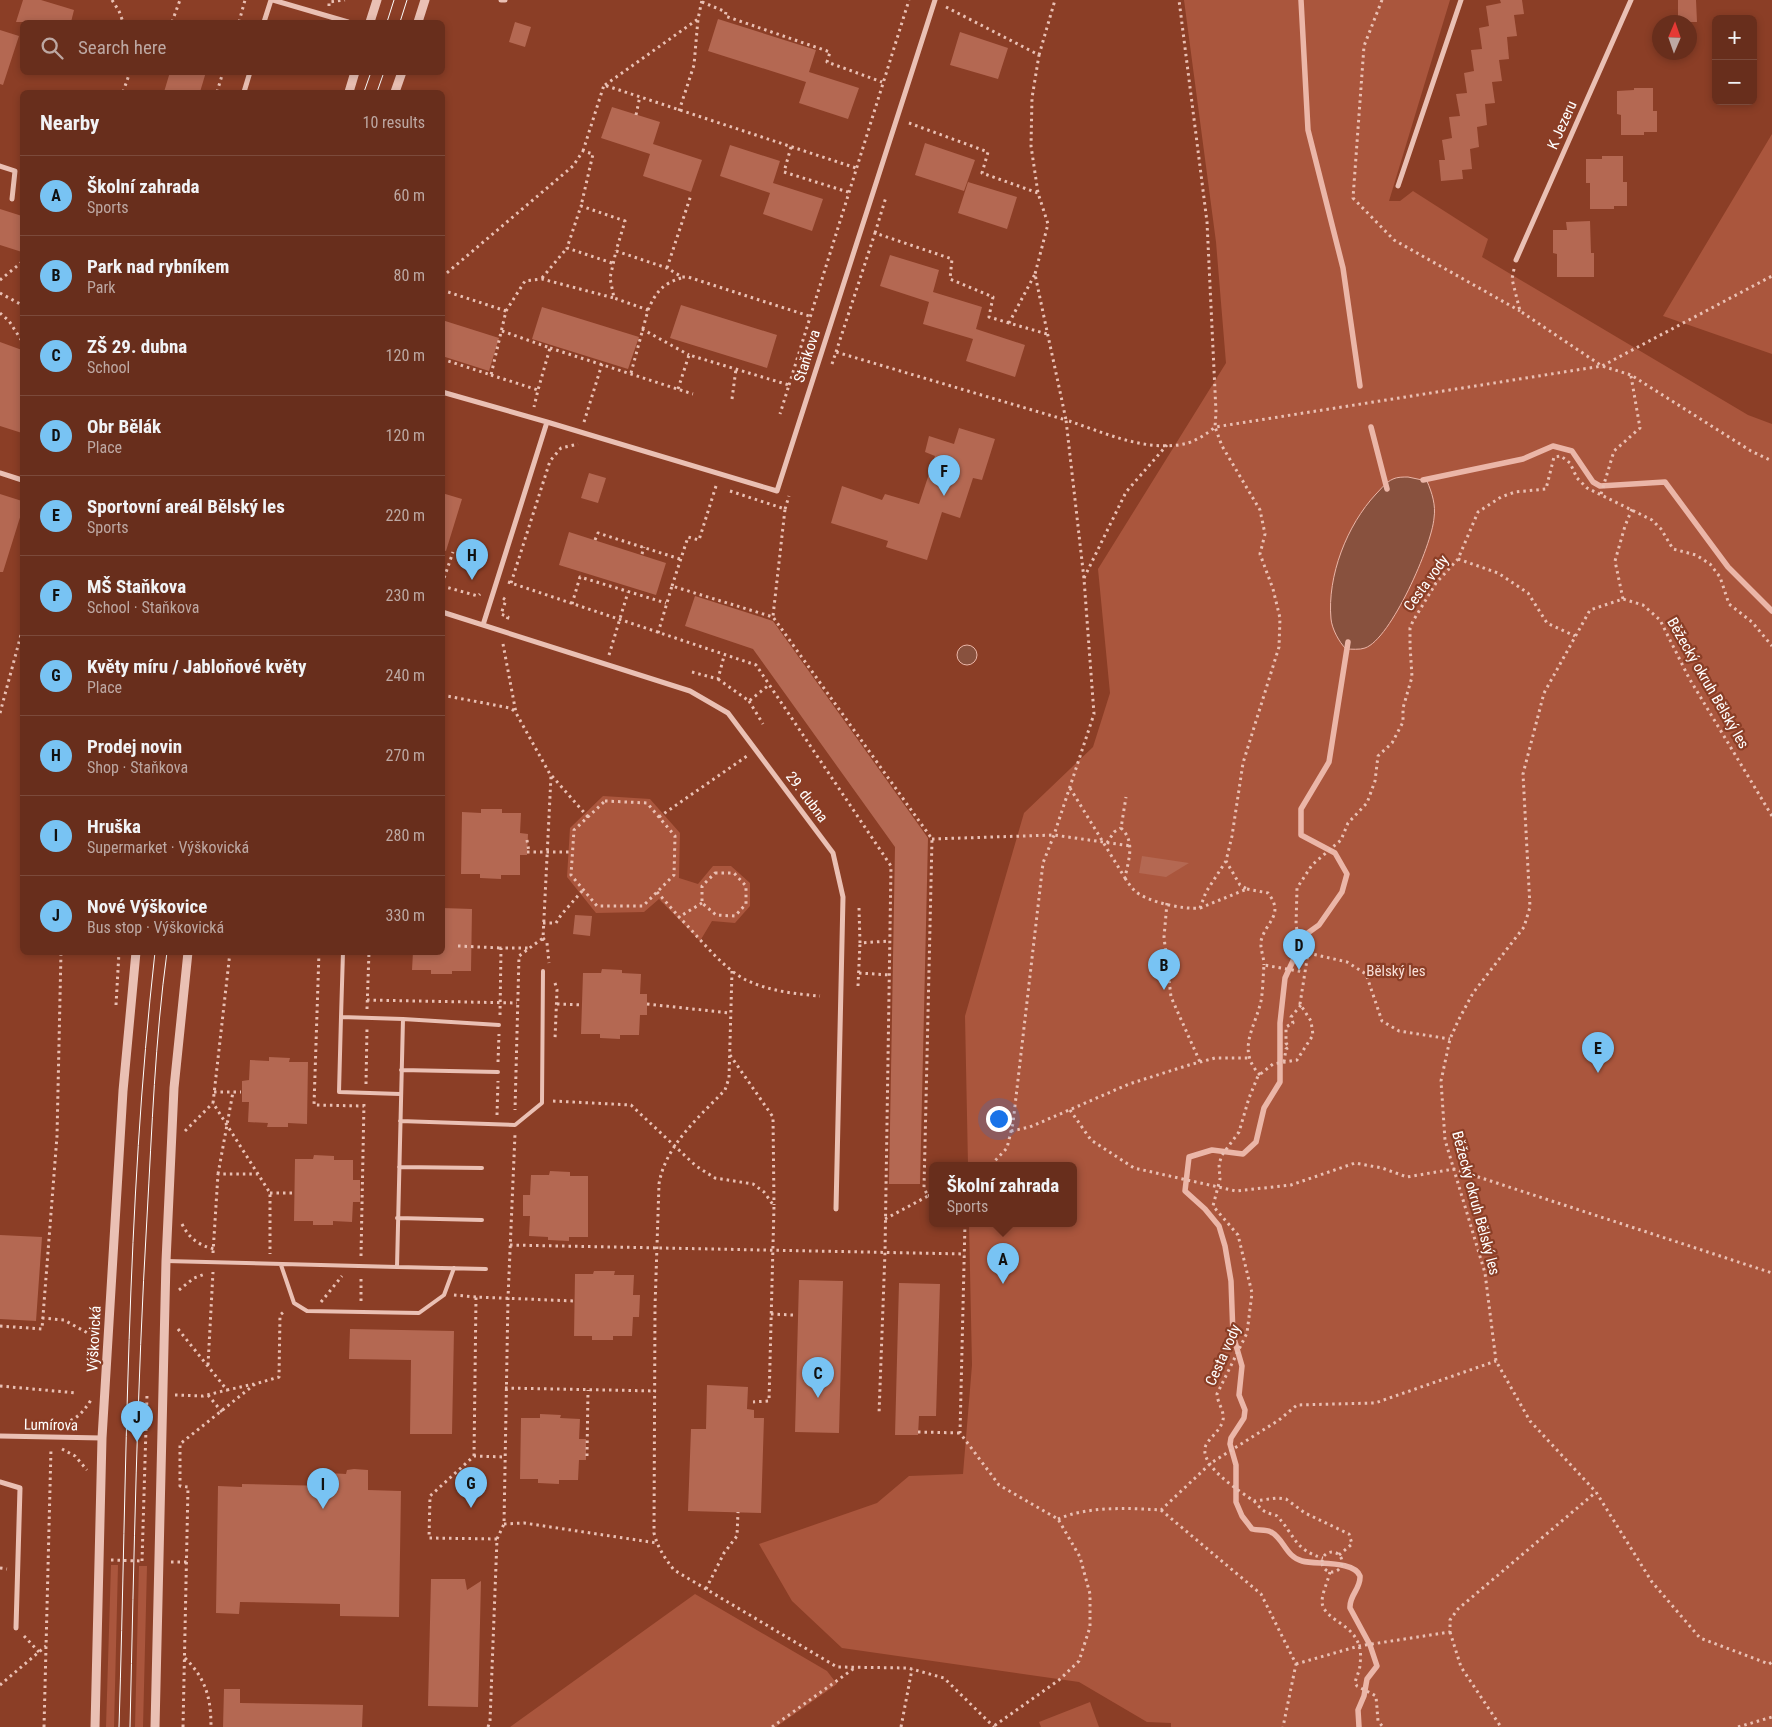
<!DOCTYPE html>
<html lang="en">
<head>
<meta charset="utf-8">
<style>
  body { margin:0; font-family:"Roboto Condensed",sans-serif; background:#703a29; color:#f1f3f6 }
  .controls { position:absolute; right:15px; top:15px; display:grid; overflow:hidden; border-radius:8px; box-shadow:0 2px 8px #0003 }
  .controls button { width:45px; height:45px; display:grid; place-items:center; padding:0; border:0; border-bottom:1px solid #7b4a3b; background:#682e1c; color:#f1f3f6; font:25px sans-serif }
  .compass { position:absolute; left:1652px; top:15px; width:45px; height:45px; border-radius:50%; background:#682e1c; box-shadow:0 2px 8px #0003; rotate:2deg }
  .you { position:absolute; left:998px; top:1118px; width:18px; height:18px; margin:-12px; border:4px solid #fff; border-radius:50%; background:#1a73e8; box-shadow:0 0 0 8px #1a73e833 }
  .badge { display:grid; place-items:center; width:32px; height:32px; border-radius:50%; background:#78c3f3; color:#111; font-size:16px; font-weight:700 }
  .pin { position:absolute; translate:-50% -41px; filter:drop-shadow(0 1px 2px #0008) }
  .pin::after { content:''; position:absolute; top:26px; width:18px; height:15px; background:inherit; clip-path:polygon(0 0,100% 0,50% 100%) }
  .popup { position:absolute; left:929px; top:1162px; width:148px; height:65px; box-sizing:border-box; display:grid; place-content:center; border-radius:8px; background:#682e1c; filter:drop-shadow(0 1px 4px #0005); font-size:16px; white-space:nowrap; color:#bda8a3 }
  .popup b { font-size:19px; color:#f1f3f6 }
  .popup::after { content:''; position:absolute; left:50%; top:100%; margin-left:-10px; border:10px solid transparent; border-top-color:#682e1c }
  .list { margin:0; padding:0; list-style:none }
  h2 { display:flex; justify-content:space-between; align-items:center; height:65px; margin:0; padding:0 20px; font-size:21px }
  h2 small { font-size:16px; font-weight:400; color:#bda8a3 }
  .list li { display:grid; grid-template-columns:32px 1fr auto; gap:15px; align-items:center; box-sizing:border-box; height:80px; padding:0 20px; border-top:1px solid #7b4a3b }
  .list b { display:block; font-size:19px; white-space:nowrap }
  .list p { margin:0; font-size:16px; white-space:nowrap; color:#bda8a3 }
  .list em { font-size:16px; font-style:normal; color:#bda8a3 }
  .icon { flex:none; width:28px; height:28px; fill:none; stroke:currentColor; stroke-width:2; stroke-linecap:round; stroke-linejoin:round }
  .map { position:relative; flex:none; width:1772px; height:1727px; overflow:hidden }
  .search { position:absolute; background:#682e1c; box-shadow:0 2px 8px #0003; left:20px; top:20px; width:425px; height:55px; display:flex; align-items:center; gap:12px; box-sizing:border-box; padding:0 18px; border-radius:8px; color:#bda8a3; font-size:19px }
  .panel { position:absolute; background:#682e1c; box-shadow:0 2px 8px #0003; left:20px; top:90px; width:425px; height:865px; border-radius:8px }
  .map>svg:first-child { display:block }
  .green { fill:#aa563d }
  .water { fill:#88513e; stroke:#ebb6a8 }
  .lines { fill:none; stroke-linecap:round; stroke-linejoin:round }
  .stream { stroke:#ebb6a8; stroke-width:5.5 }
  .building { fill:#b46852 }
  .path { stroke:#eac0b4; stroke-width:3; stroke-dasharray:2.5 4; stroke-linecap:butt }
  .service { stroke:#eac0b4; stroke-width:4 }
  .minor { stroke:#eac0b4; stroke-width:5 }
  .tertiary { stroke:#eac0b4; stroke-width:9 }
  .tram { stroke:#fff; stroke-width:1 }
  .labels { text-anchor:middle; dominant-baseline:central; stroke-width:4.5; stroke-linejoin:round; paint-order:stroke }
  .street-label { font-size:15px; fill:#fff; stroke:#8b3e26 }
  .park-label { font-size:15px; fill:#f8dfd8; stroke:#8b3e26 }
</style>
</head>
<body>
<div class="map">
<svg width="1772" height="1727" viewBox="0 0 1772 1727">
  <rect width="100%" height="100%" fill="#8b3e26"/>
  <path class="green" d="M1184,0H1450L1389,201H1400L1413,191L1488,239L1482,257L1748,415L1772,424V1727H1171V1723L1147,1722L1079,1682L842,1648L792,1601L759,1544L877,1503L909,1476L963,1474L972,1365L969,1223H1073V1165H968L965,1016L1024,813L1093,747L1110,693L1098,569L1226,363L1216,242Z
    M1772,134V354L1663,316Z
    M603,796L650,799L680,833L679,878L698,884L713,866H731L750,883V906L735,923L712,921L700,941L659,899L644,912L596,913L567,877L570,828Z
    M111,1565H118L114,1727H106Z
    M139,1566H147L143,1727H135Z
    M695,1594L827,1671L837,1684L776,1727H510Z
    M1090,1702L1099,1727H1041L1039,1722Z"/>
  <path class="water" d="M1408,477L1427,481C1432,493 1436,505 1434,518C1432,545 1391,639 1365,648C1360,650 1351,649 1346,649C1339,642 1332,629 1331,619C1327,576 1347,525 1376,494C1381,489 1386,482 1393,479C1397,477 1403,477 1408,477Z
    M957 655a10 10 0 1 1 20 0a10 10 0 1 1-20 0Z"/>
  <g class="lines">
    <path class="stream" d="M1301,0L1308,130L1343,268L1360,386
      M1371,427L1387,489
      M1423,480L1523,459L1553,446L1572,451L1593,482L1600,486L1665,482L1728,567L1772,611
      M1348,642L1329,762L1301,809V835L1335,853L1347,874L1342,892L1319,925L1305,935L1285,978L1280,1023V1082L1264,1108L1256,1142L1243,1154L1212,1150L1189,1157L1185,1191L1205,1209L1219,1226L1225,1246L1231,1281L1233,1335L1242,1366L1239,1395L1245,1410L1244,1418L1231,1438L1230,1444L1236,1465V1502L1242,1516L1252,1529C1258,1531 1265,1529 1271,1532C1284,1539 1286,1557 1302,1561C1316,1565 1354,1560 1360,1576C1361,1589 1349,1595 1350,1608L1370,1645L1377,1666L1367,1679L1364,1696L1358,1710L1359,1727"/>
  </g>
  <path class="building" d="M23,0H41L74,10L71,22H16Z
    M1500,0H1522L1524,14L1514,15L1517,36L1507,37L1509,59L1499,60L1502,81L1492,82L1495,103L1485,104L1487,125L1477,127L1479,147L1470,149L1472,169L1462,170L1463,179L1441,181L1439,160H1445L1442,140L1452,138L1449,117L1460,116L1456,94L1467,93L1464,73L1474,71L1471,50L1482,49L1479,28L1489,26L1486,6L1501,3Z
    M1678,0H1696L1697,22H1678Z
    M718,19L816,50L809,72L859,88L848,119L799,103L806,82L708,51Z
    M515,22L531,27L525,47L509,42Z
    M0,30L19,36L3,85L0,84Z
    M960,32L1008,48L998,79L950,65Z
    M170,72H206L200,92H164Z
    M1634,88H1653V111H1657V132H1644V135H1621V115L1617,114V91L1634,90Z
    M612,107L660,122L653,144L702,160L691,192L643,176L650,154L601,138Z
    M925,143L975,160L964,191L915,175Z
    M730,145L780,161L773,183L823,199L812,231L763,214L770,193L720,176Z
    M1602,156H1623V182H1627V206H1614V209H1590V183H1586V159H1602Z
    M968,182L1017,197L1007,229L958,213Z
    M0,209L22,216V252L0,245Z
    M1590,221L1591,253H1594V277H1557V254L1553,253V230H1567L1566,222Z
    M890,255L939,270L933,292L982,307L976,329L1025,345L1015,377L966,361L973,339L923,324L929,302L880,286Z
    M681,305L777,335L767,368L670,338Z
    M542,307L639,337L628,369L532,339Z
    M442,320L499,338L489,371L442,356Z
    M0,342L22,350V433L0,426Z
    M959,428L995,439L982,480L973,478L960,518L942,512L927,560L886,547L888,541L831,523L842,486L882,500L885,494L919,504L935,456L925,452L929,436L954,444Z
    M589,473L606,478L598,503L581,498Z
    M442,493L462,499L446,551L442,550Z
    M0,494L22,501V511L3,572H0Z
    M569,532L666,563L656,595L559,565Z
    M695,596L773,621L928,838L920,1184H889L895,847L753,649L685,626Z
    M481,809H502V813H521L520,833L528,834L527,855H520V875H501V879L480,878V874H461L462,812L481,813Z
    M1142,856L1189,863L1166,877L1139,873Z
    M442,908L472,909L471,971H452V974H431V970H412L413,952H442Z
    M575,915L592,916L590,936L573,934Z
    M602,969L622,970V973L641,974L640,994H647V1015H640L639,1035H620V1039L600,1038V1034H581L583,973H601Z
    M269,1057L290,1058L289,1062H308L307,1124L288,1123V1127H267L268,1123L248,1122L249,1102H242V1081L249,1080L250,1060L269,1061Z
    M314,1155L334,1156V1160H353V1180H360V1202H353L352,1222L333,1221V1225H313V1221H294L295,1159H313Z
    M550,1171L570,1172V1176H588V1237H569V1241L548,1240V1237L529,1236L530,1216H523V1195H530L531,1175H549Z
    M0,1235L42,1237L36,1321L0,1319Z
    M594,1271H615L614,1275H634L633,1295H640L639,1317H633L632,1336H613V1340H592V1336H574L575,1274H593Z
    M799,1280L843,1281L839,1433L795,1432Z
    M899,1283L940,1284L936,1416H919L918,1435H895Z
    M350,1329L454,1331L452,1434H410L411,1360L349,1359Z
    M707,1385L748,1387L747,1409L754,1410V1418H764L761,1513L688,1511L691,1429H706Z
    M540,1414L561,1415L560,1418L580,1419L579,1439H586V1460H579L578,1480H559V1484L538,1483V1479H520L521,1418H540Z
    M354,1469L368,1470V1490L401,1491L399,1617L340,1616V1604L240,1602L239,1614L216,1613L218,1486L242,1487V1484L328,1486V1473L346,1474L347,1470Z
    M431,1579H465L467,1590L481,1581L478,1707L428,1706Z
    M224,1689H240V1703L363,1705L362,1727H223Z"/>
  <g class="lines">
    <path class="path" d="M112,0L119,11L123,22
      M1382,0L1364,46L1353,198L1394,240L1520,311
      M702,2L726,12L725,16L830,52L827,62L882,82
      M329,6V2L345,0
      M946,7L1039,55L1032,98L1031,146L1038,193L1048,224L1035,274
      M172,22L180,0
      M239,22L245,0
      M1039,55L1055,0
      M605,85L698,19
      M123,92L130,72
      M217,92L223,72
      M679,111L694,65L698,19L702,0
      M636,115L640,96
      M909,123L988,152L982,173L1038,193
      M791,147L784,172L848,192
      M583,151L604,85L856,168
      M875,233L886,197
      M612,263L567,248L581,206L625,221L616,251
      M667,268L691,195
      M1514,269L1512,279L1520,311L1602,366L1631,375L1751,451L1772,461
      M442,277L573,166L583,151L593,154L581,206
      M542,278L567,248
      M0,280L22,262
      M442,290L506,311L491,375L442,359
      M0,293L22,305
      M648,310C656,292 662,284 681,278
      M506,311L525,281L542,279L614,298
      M0,313L9,321L22,341
      M642,329L689,355
      M502,331L550,348L538,390
      M550,348L693,394
      M836,352L875,233L952,259L950,279L993,297L989,317L1009,323
      M832,364L836,352L1066,420C1056,372 1045,323 1035,274L1009,323L1047,334
      M631,373L648,310L614,298L610,278L616,251L667,268L682,277H688L809,316
      M491,375L538,390L534,407
      M789,385L909,0
      M678,389L689,355L789,385L780,414
      M732,399L736,369
      M584,422L602,364
      M730,491L785,509L773,616
      M1601,494L1614,451L1640,428L1631,376
      M785,509L789,496
      M595,540L598,533L680,559
      M642,554L644,547
      M1458,559L1498,573L1528,593L1547,623L1575,636
      M1084,578L1126,492L1167,445
      M508,582L756,665L891,866L885,1252L879,1414
      M511,583L550,461L561,448L578,444
      M442,584L453,552
      M442,586L478,596L480,594
      M672,586L688,537L699,540L716,486
      M503,598L506,600L501,614L508,617L507,620
      M1623,599L1615,561L1625,526L1632,509
      M572,604L580,577L666,603
      M658,633L672,586L773,617L932,839L924,1188L928,1196L885,1219
      M503,644L516,713L551,776L543,938L519,956L515,1110
      M609,655L628,592
      M692,672L718,679L724,656
      M718,679L749,701L769,685
      M442,695L510,708L516,712
      M749,701L763,724
      M0,713L22,631
      M552,776L588,817
      M1070,788L1125,878C1128,861 1136,842 1121,828L1126,797
      M605,801L647,803L675,836L674,875L643,906H597L571,875L574,830Z
      M1772,816L1689,678L1660,620L1643,605L1623,599L1590,610L1544,693L1523,774L1530,907L1524,927L1473,993L1458,1021L1450,1039L1441,1081L1445,1140L1485,1273L1496,1361L1530,1421L1596,1492L1652,1582L1700,1638L1769,1664L1772,1662
      M659,817L747,756
      M932,839L1054,835L1131,846
      M527,840L529,852
      M1107,843L1114,832L1121,828
      M527,852H572
      M715,873H734L746,886V904L735,916L716,915L702,903V886Z
      M1125,878C1128,883 1131,887 1135,891C1147,902 1185,910 1200,908L1206,892L1226,861L1232,836L1243,763L1279,647L1280,618L1273,589L1260,554L1265,534L1260,510L1222,446L1215,427L1602,366L1772,276
      M1247,889L1268,893C1285,915 1266,921 1261,941C1260,949 1264,957 1264,965
      M657,892L680,918
      M702,903L679,917C698,936 722,968 746,980C769,991 795,994 820,996
      M1167,903L1164,937L1171,997L1200,1062
      M859,908L860,943L889,941
      M1200,908L1247,889L1240,885L1226,861
      M543,923H556L561,915L583,890
      M543,938L547,943L549,963
      M458,946L501,948
      M230,952L213,1103L270,1193V1254
      M319,952L314,1105L364,1106
      M1308,953L1347,962L1366,974L1382,1021L1399,1031L1450,1039
      M732,971L729,1078L725,1090C699,1117 665,1146 659,1184L655,1307L654,1533C658,1548 664,1557 674,1570L837,1667L908,1668L944,1678L994,1727
      M859,973L890,975
      M555,983L557,990L555,1039
      M858,986L860,943
      M367,1000L517,1003
      M557,1004L583,1005
      M647,1004L730,1013
      M116,1005L119,952
      M367,1009L369,952
      M500,1015L501,948H530
      M730,1055L773,1117L774,1205
      M498,1062L499,1034
      M1284,1062L1286,1049L1289,1047L1286,1043V1027L1293,1023L1291,1017L1301,1005
      M1260,1075C1236,1050 1255,1028 1261,1001C1263,990 1263,977 1264,965L1304,972
      M366,1084L367,1028
      M214,1092H241
      M553,1101L631,1105L696,1166L715,1178L753,1184L764,1192L774,1206L769,1401L753,1402
      M1070,1110L1091,1140L1134,1168L1236,1191L1291,1185L1355,1163L1382,1168L1407,1177L1454,1169L1772,1273
      M497,1115L498,1081
      M185,1131L213,1103
      M1011,1131L1030,1127L1129,1084L1189,1065L1215,1058H1248
      M991,1165L1007,1148L1013,1123L1043,863L1054,835L1094,714L1084,579L1066,420C1103,432 1144,452 1184,444C1194,442 1207,434 1215,427L1216,412L1207,222L1179,0
      M218,1174L233,1092
      M270,1193H294
      M928,1196L933,1194
      M965,1223L960,1433L999,1485L1058,1519L1080,1557L1090,1594V1627L1079,1661L1059,1680L994,1726
      M182,1224C189,1238 198,1245 214,1249
      M510,1245L965,1254
      M213,1253L218,1174H258
      M361,1256L364,1102
      M179,1290L194,1278L205,1274
      M454,1295L476,1297
      M361,1301V1275
      M321,1302L342,1276
      M771,1314L793,1315
      M42,1318L64,1320L95,1337
      M0,1326L42,1329L57,1136L61,952
      M178,1329L227,1390L254,1384
      M208,1365L213,1272
      M0,1386L77,1393
      M505,1388L656,1391
      M175,1395L203,1396L227,1390
      M208,1395L222,1412
      M58,1424C74,1422 82,1414 91,1400
      M918,1432L960,1433
      M62,1449L75,1456L87,1470
      M474,1456L476,1297L574,1301
      M587,1456L588,1390
      M1254,1501C1258,1505 1261,1510 1266,1512C1269,1514 1274,1514 1277,1516C1295,1535 1294,1550 1323,1558
      M1161,1510L1261,1594L1296,1664L1283,1727
      M1058,1519C1088,1506 1129,1508 1161,1510L1211,1463L1279,1420L1297,1405L1375,1403L1496,1361
      M504,1524L524,1523L657,1543
      M497,1539L429,1538L430,1496L474,1456L505,1457
      M1322 1562a10 10 0 1 1 20 0a10 10 0 1 1-20 0Z
      M1339,1555L1352,1544L1349,1534L1305,1513L1286,1499L1277,1498L1254,1501C1241,1492 1197,1465 1206,1445C1211,1436 1220,1431 1223,1420C1225,1412 1217,1402 1217,1394L1247,1333L1252,1293L1238,1235L1213,1206L1220,1179L1219,1164L1222,1155L1239,1132L1249,1098L1258,1076L1273,1064L1297,1060L1313,1035L1311,1021L1300,1004L1308,953L1300,940L1296,926L1297,888L1312,865L1341,840L1348,823L1367,803L1375,781L1378,756L1392,743L1403,722V708L1412,677L1410,645V628L1413,621L1436,583L1458,559L1478,512L1501,497L1515,492L1546,489L1554,457L1561,456L1570,463L1577,478L1587,488L1652,520L1661,529L1673,549L1696,555L1710,564L1720,577L1729,604L1752,622L1772,646
      M111,1560L142,1561
      M142,1561L147,1395
      M171,1562H187
      M0,1568L7,1569
      M1330,1572C1328,1581 1322,1593 1322,1602C1324,1624 1366,1623 1360,1664C1360,1671 1356,1677 1355,1683L1357,1686L1376,1696L1378,1721L1383,1727
      M706,1589L724,1553L737,1536L738,1512
      M1450,1632L1461,1667L1501,1727
      M24,1636L39,1652
      M185,1658C206,1679 211,1698 211,1727
      M1296,1664L1359,1646L1450,1632V1620L1458,1609L1596,1492
      M0,1685L46,1646
      M44,1727L51,1448
      M183,1727L188,1487L180,1486V1444L255,1384L279,1377L280,1315L286,1310
      M488,1727L490,1721L497,1539L504,1524L508,1298L515,1134
      M772,1727L856,1667
      M901,1727L912,1669
      M1738,1727L1772,1717"/>
    <path class="service" d="M343,952L341,1017L403,1019L397,1267L486,1269
      M341,1017L339,1092L400,1094
      M403,1019L499,1025
      M401,1070L498,1072
      M400,1121L515,1125L542,1103L543,971
      M399,1167L482,1168
      M397,1218L482,1220
      M166,1261L397,1267
      M281,1265L294,1303L307,1311L419,1313L444,1295L454,1268"/>
    <path class="minor" d="M273,0L348,22
      M501,0H505
      M264,22L271,0
      M244,92L250,72
      M0,166L15,171L12,199
      M1398,186L1461,0
      M1516,260L1631,0
      M442,392L547,422
      M0,473L22,480
      M442,612L690,691L728,713L833,853L843,897L836,1209
      M483,625L547,422L777,491L935,0
      M0,1436L102,1438
      M0,1482L20,1488L16,1628"/>
    <path class="tertiary" d="M370,22L377,0
      M418,22L425,0
      M349,92L355,72
      M395,92L402,72
      M95,1727L102,1438L123,1091L136,952
      M155,1727L166,1261L174,1088L188,952"/>
    <path class="tram" d="M387,22L394,0
      M400,22L407,0
      M364,92L371,72
      M377,92L384,72
      M119,1727C127,1469 126,1210 155,952
      M130,1727C134,1557 137,1387 147,1217C152,1129 155,1040 167,952"/>
  </g>
  <g class="labels">
    <g class="street-label">
      <text transform="translate(1562 125) rotate(-66)">K Jezeru</text>
      <text transform="translate(807 356) rotate(-72)">Staňkova</text>
      <text transform="translate(1426 583) rotate(-54)">Cesta vody</text>
      <text transform="translate(1708 683) rotate(60)">Běžecký okruh Bělský les</text>
      <text transform="translate(807 797) rotate(53)">29. dubna</text>
      <text transform="translate(1476 1203) rotate(75)">Běžecký okruh Bělský les</text>
      <text transform="translate(94 1339) rotate(-87)">Výškovická</text>
      <text transform="translate(1223 1355) rotate(-66)">Cesta vody</text>
      <text transform="translate(51 1425) rotate(1)">Lumírova</text>
    </g>
    <g class="park-label">
      <text x="1396" y="971">Bělský les</text>
    </g>
  </g>
</svg>
<div class="controls">
<button>+</button>
<button>−</button>
</div>
<svg class="compass" viewBox="-18 -18 36 36"><path d="M0-13l5 13h-10z" fill="#e53935"/><path d="M0 13l5-13h-10z" fill="#bda8a3"/></svg>
<div class="you"></div>
<div class="pin badge" style="left:1003px;top:1284px">A</div>
<div class="popup"><b>Školní zahrada</b>Sports</div>
<div class="pin badge" style="left:1164px;top:990px">B</div>
<div class="pin badge" style="left:818px;top:1398px">C</div>
<div class="pin badge" style="left:1299px;top:970px">D</div>
<div class="pin badge" style="left:1598px;top:1073px">E</div>
<div class="pin badge" style="left:944px;top:496px">F</div>
<div class="pin badge" style="left:471px;top:1508px">G</div>
<div class="pin badge" style="left:472px;top:580px">H</div>
<div class="pin badge" style="left:323px;top:1509px">I</div>
<div class="pin badge" style="left:137px;top:1442px">J</div>
<div class="search"><svg class="icon" aria-label="search" viewBox="0 0 24 24"><circle cx="10" cy="10" r="6"/><path d="M15 15l6 6"/></svg>Search here</div>
<section class="panel">
<h2>Nearby<small>10 results</small></h2>
<ul class="list">
<li><span class="badge">A</span><div><b>Školní zahrada</b><p>Sports</p></div><em>60 m</em></li>
<li><span class="badge">B</span><div><b>Park nad rybníkem</b><p>Park</p></div><em>80 m</em></li>
<li><span class="badge">C</span><div><b>ZŠ 29. dubna</b><p>School</p></div><em>120 m</em></li>
<li><span class="badge">D</span><div><b>Obr Bělák</b><p>Place</p></div><em>120 m</em></li>
<li><span class="badge">E</span><div><b>Sportovní areál Bělský les</b><p>Sports</p></div><em>220 m</em></li>
<li><span class="badge">F</span><div><b>MŠ Staňkova</b><p>School · Staňkova</p></div><em>230 m</em></li>
<li><span class="badge">G</span><div><b>Květy míru / Jabloňové květy</b><p>Place</p></div><em>240 m</em></li>
<li><span class="badge">H</span><div><b>Prodej novin</b><p>Shop · Staňkova</p></div><em>270 m</em></li>
<li><span class="badge">I</span><div><b>Hruška</b><p>Supermarket · Výškovická</p></div><em>280 m</em></li>
<li><span class="badge">J</span><div><b>Nové Výškovice</b><p>Bus stop · Výškovická</p></div><em>330 m</em></li>
</ul>
</section>
</div>
</body>
</html>
